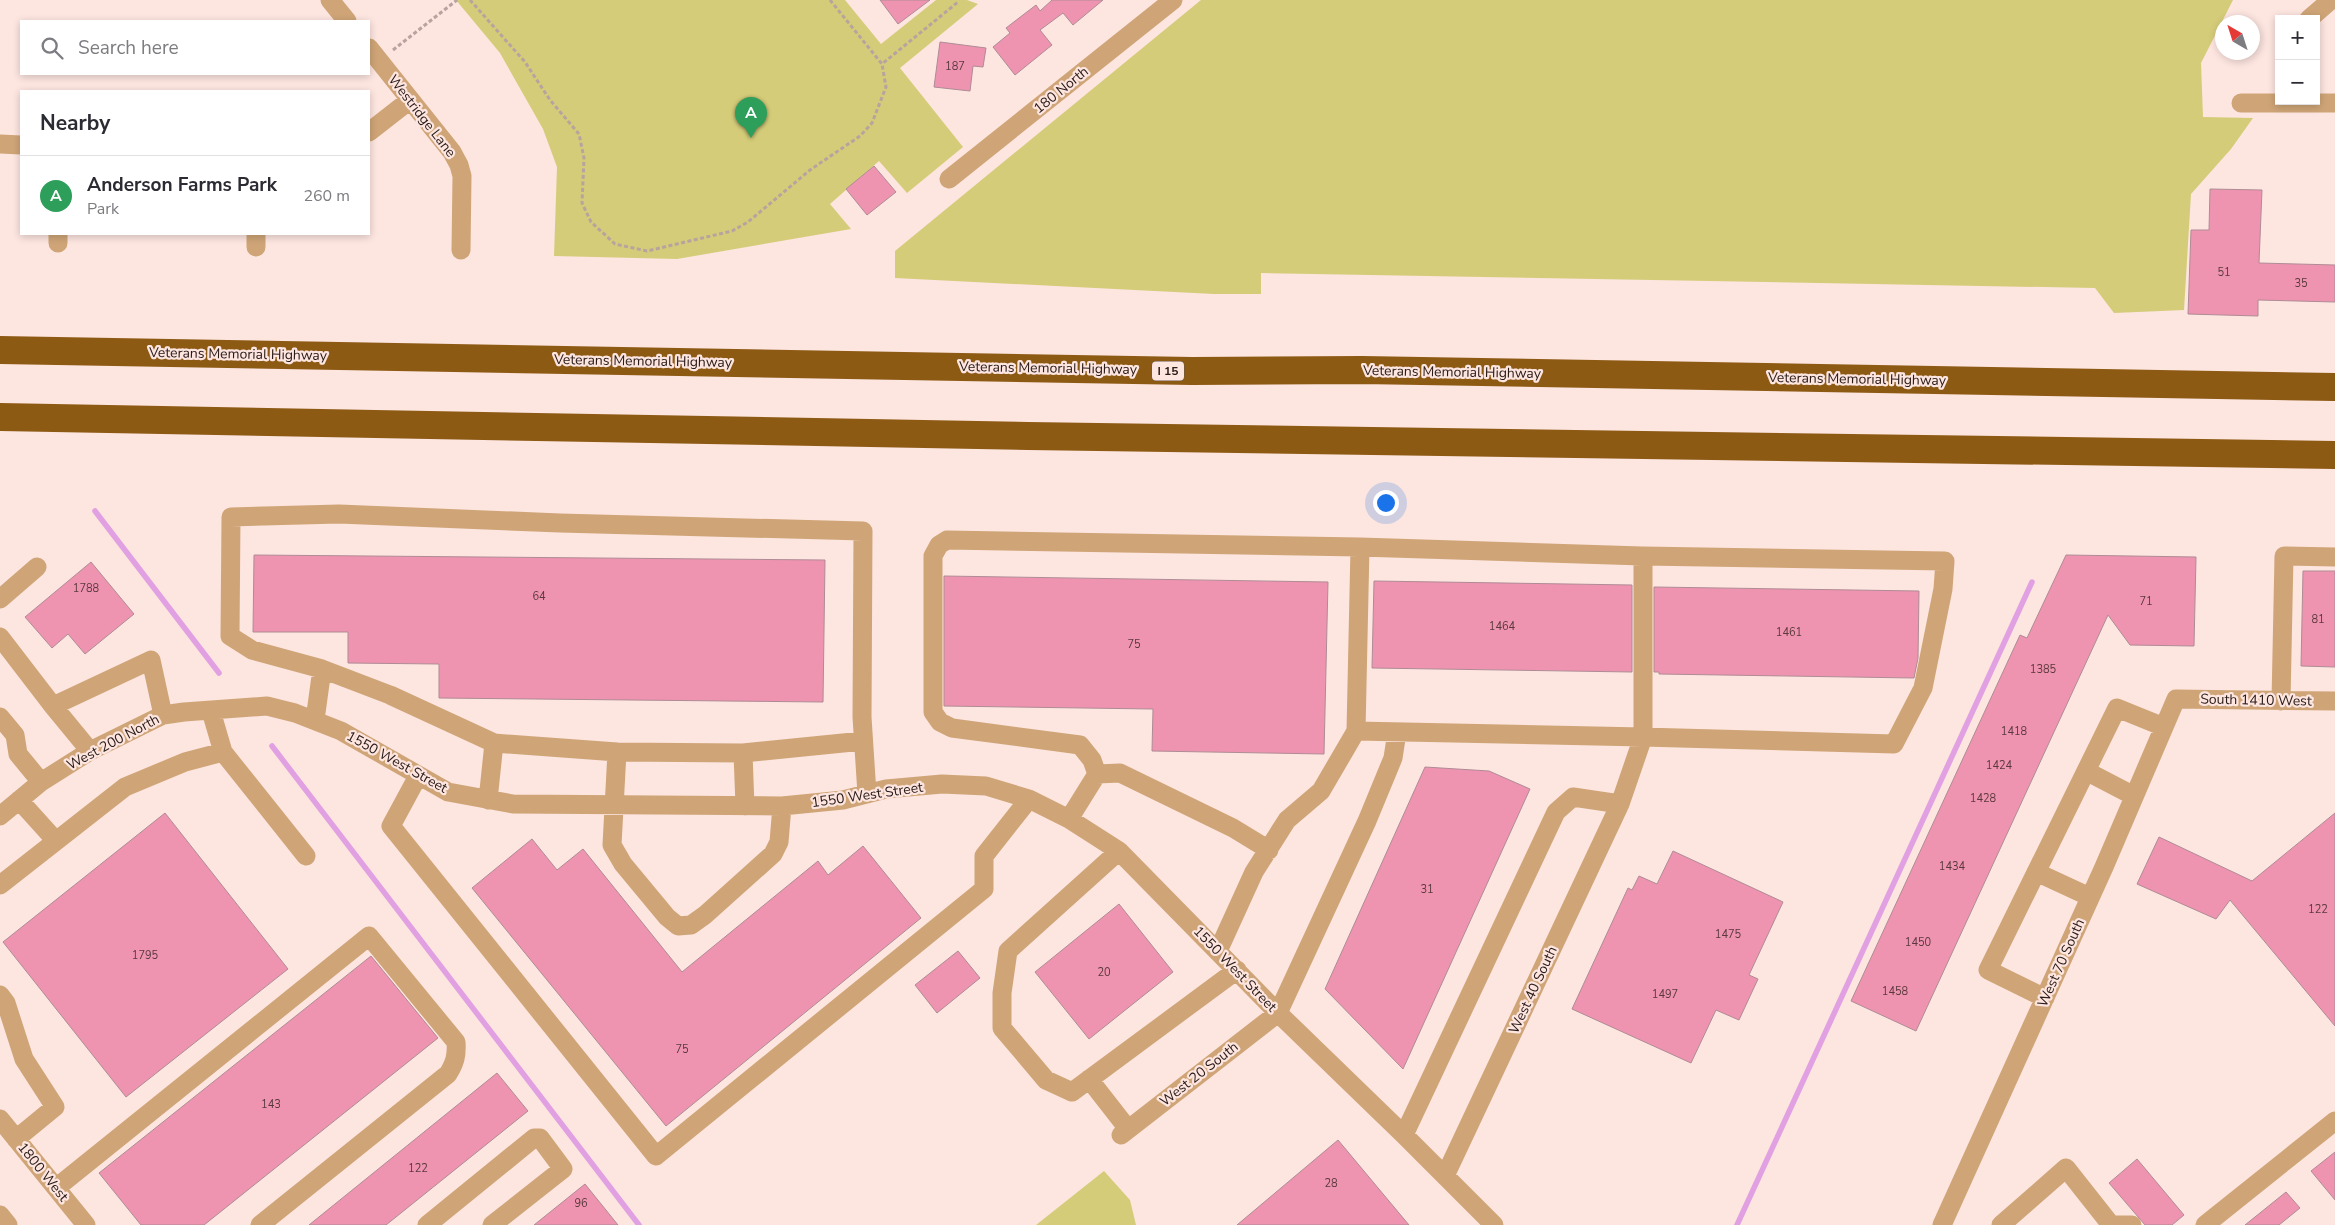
<!DOCTYPE html>
<html lang="en">
<head>
<meta charset="utf-8">
<style>
  body { margin:0; font-family:"Nunito Sans",sans-serif; background:#f7f7f7; color:#2b2b33 }
  .controls { position:absolute; right:15px; top:15px; display:grid; overflow:hidden; border-radius:0px; box-shadow:0 2px 8px #0003 }
  .controls button { width:45px; height:45px; display:grid; place-items:center; padding:0; border:0; border-bottom:1px solid #e1e1e2; background:#fff; color:#2b2b33; font:25px sans-serif }
  .compass { position:absolute; left:2215px; top:15px; width:45px; height:45px; border-radius:50%; background:#fff; box-shadow:0 2px 8px #0003; rotate:321deg }
  .you { position:absolute; left:1385px; top:502px; width:18px; height:18px; margin:-12px; border:4px solid #fff; border-radius:50%; background:#1a73e8; box-shadow:0 0 0 8px #1a73e833 }
  .badge { display:grid; place-items:center; width:32px; height:32px; border-radius:50%; background:#b45309; color:#fff; font-size:16px; font-weight:700 }
  .pin { position:absolute; translate:-50% -41px; filter:drop-shadow(0 1px 2px #0008) }
  .pin::after { content:''; position:absolute; top:26px; width:18px; height:15px; background:inherit; clip-path:polygon(0 0,100% 0,50% 100%) }
  .list { margin:0; padding:0; list-style:none }
  h2 { display:flex; justify-content:space-between; align-items:center; height:65px; margin:0; padding:0 20px; font-size:21px }
  h2 small { font-size:16px; font-weight:400; color:#7c7c81 }
  .list li { display:grid; grid-template-columns:32px 1fr auto; gap:15px; align-items:center; box-sizing:border-box; height:80px; padding:0 20px; border-top:1px solid #e1e1e2 }
  .list b { display:block; font-size:19px; white-space:nowrap }
  .list p { margin:0; font-size:16px; white-space:nowrap; color:#7c7c81 }
  .list em { font-size:16px; font-style:normal; color:#7c7c81 }
  .icon { flex:none; width:28px; height:28px; fill:none; stroke:currentColor; stroke-width:2; stroke-linecap:round; stroke-linejoin:round }
  .map { position:relative; flex:none; width:2335px; height:1225px; overflow:hidden }
  .search { position:absolute; background:#fff; box-shadow:0 2px 8px #0003; left:20px; top:20px; width:350px; height:55px; display:flex; align-items:center; gap:12px; box-sizing:border-box; padding:0 18px; border-radius:0px; color:#7c7c81; font-size:19px }
  .panel { position:absolute; background:#fff; box-shadow:0 2px 8px #0003; left:20px; top:90px; width:350px; height:145px; border-radius:0px }
  .map>svg:first-child { display:block }
  .green { fill:#d5cc79 }
  .lines { fill:none; stroke-linecap:round; stroke-linejoin:round }
  .stream { stroke:#e0a0e1; stroke-width:5.5 }
  .building { fill:#ef94b0; stroke:#af8b95 }
  .path { stroke:#b8a39f; stroke-width:3; stroke-dasharray:4 2.5; stroke-linecap:butt }
  .minor { stroke:#cfa577; stroke-width:19 }
  .highway { stroke:#8d5a14; stroke-width:28 }
  .labels { text-anchor:middle; dominant-baseline:central; stroke-width:4.5; stroke-linejoin:round; paint-order:stroke }
  .number-label { font-size:11px; fill:#5a383d }
  .shield { fill:#fde5e0; stroke:#685753; stroke-width:1 }
  .shield-label { font-size:12px; font-weight:bold; fill:#281a17 }
  .street-label { font-size:14px; fill:#281a17; stroke:#fde5e0 }
</style>
</head>
<body>
<div class="map">
<svg width="2335" height="1225" viewBox="0 0 2335 1225">
  <rect width="100%" height="100%" fill="#fde5e0"/>
  <path class="green" d="M456,0H845L881,44L936,0H967L978,4L900,68L963,147L907,193L879,161L830,204L851,229L677,259L554,256L557,167L543,129L500,53Z
    M1201,0H2233L2201,63L2203,117L2253,118L2231,149L2191,194L2184,310L2114,313L2095,288L1261,273V294H1214L895,278V251Z
    M1104,1171L1130,1200L1136,1225H1036Z"/>
  <g class="lines">
    <path class="stream" d="M95,511L219,673
      M272,746L639,1225
      M1737,1225L2032,582"/>
  </g>
  <path class="building" d="M880,0H930L898,24Z
    M1052,0H1103L1073,25L1063,13L1040,30L1052,45L1015,75L993,47L1010,33L1006,28L1036,5L1040,11Z
    M940,42L986,48L983,67L973,66L970,91L934,87Z
    M874,166L896,192L867,215L846,189Z
    M2210,189L2262,190L2259,263L2335,265V302L2258,300V316L2188,314L2191,230H2209Z
    M254,555L825,560L823,702L439,698V664L348,663V632H253Z
    M2066,555L2196,557L2194,646L2130,645L2108,615L1916,1031L1851,1001L2020,635L2027,638Z
    M91,562L134,614L85,654L68,634L52,648L25,617Z
    M2303,571H2335V667L2301,666Z
    M944,576L1328,582L1324,754L1152,751L1153,709L944,706Z
    M1374,581L1632,585V672L1372,668Z
    M1654,587L1919,591L1918,658L1914,678L1659,674V672H1654Z
    M1425,767L1489,771L1530,789L1403,1069L1325,989Z
    M165,813L288,969L126,1097L3,942Z
    M2335,813V1026L2230,900L2216,919L2137,884L2159,837L2252,881Z
    M532,839L557,870L583,849L682,972L818,861L828,875L863,846L921,918L666,1126L472,888Z
    M1673,851L1783,902L1749,975L1758,979L1739,1020L1716,1010L1691,1063L1572,1009L1628,888L1632,890L1639,876L1657,884Z
    M1119,904L1173,972L1089,1039L1035,972Z
    M958,951L980,978L937,1013L915,985Z
    M371,956L438,1038L204,1225H141L99,1173Z
    M497,1073L528,1111L386,1225H309Z
    M1338,1140L1409,1225H1237Z
    M2335,1152V1200L2311,1171Z
    M2137,1159L2184,1215L2172,1225H2145L2109,1183Z
    M585,1184L618,1225H534Z
    M2286,1192L2300,1208L2279,1225H2245Z"/>
  <g class="lines">
    <path class="path" d="M470,0L525,62L550,100L579,134L584,158L582,203L591,222L615,244L647,251L732,231L748,222L810,170L860,136L872,123L886,87L882,64
      M830,0L882,64L958,2
      M393,50L457,0"/>
    <path class="minor" d="M330,0L347,21
      M2309,19L2331,0
      M369,48L452,152L459,165L462,176L461,250
      M2241,103H2335
      M369,132L410,100
      M0,144L21,145
      M949,179L1173,0
      M58,243V234
      M256,247V234
      M0,599L37,567
      M0,637L53,706L151,660L163,715
      M322,669L390,695L494,743L488,800
      M2281,701L2284,556L2335,557
      M53,706L90,751
      M0,717L15,735L18,754L41,782
      M315,720L322,669L252,650L230,636L231,517L339,514L560,523L863,531L862,717L867,794
      M494,743L617,752L612,845L623,864L667,917L678,926L691,925L705,915L773,854L779,842L782,806
      M223,752L306,856
      M617,752L743,753L745,806
      M743,753L863,741
      M2086,771L2134,796
      M1097,774L1092,760L1080,745L952,728L940,722L933,712V556L939,545L947,540L1360,547
      M418,776L391,826L656,1156L984,889V856L1029,799
      M19,800L56,841
      M0,816L41,782L90,751L163,715L184,712L267,706L295,713L341,731L448,792L513,804L782,806L843,800L886,789L942,784L986,786L1029,799L1069,819L1119,851L1278,1013L1404,1135L1494,1225
      M1069,819L1097,774L1120,773L1233,828L1269,850
      M1119,851L1008,951L1002,993V1028L1046,1080L1072,1092L1237,970
      M2036,872L2090,897
      M0,885L125,787L185,762L223,752L211,711
      M1218,951L1254,872L1287,820L1321,791L1356,731
      M0,995L6,1003L24,1059L55,1107L16,1139
      M2045,998L1988,970L2117,708L2164,727
      M1089,1079L1128,1129
      M0,1119L86,1225
      M1121,1135L1278,1013L1367,821L1393,758L1397,732
      M1404,1135L1556,812L1573,797L1620,804
      M1445,1176L1620,804L1643,737L1356,731L1360,547L1642,556H1643L1945,561L1943,589L1923,688L1894,744L1643,737V556
      M56,1188L369,936L456,1042C457,1055 455,1063 448,1074L260,1225
      M0,1215L8,1225
      M427,1225L534,1138H540L563,1169L492,1225
      M1942,1225L2104,867L2176,699L2335,701
      M2001,1225L2066,1168L2111,1225H2132
      M2205,1225L2335,1121"/>
    <path class="highway" d="M0,350L1192,371L1362,370L2335,387
      M0,417L1028,436L2335,455"/>
  </g>
  <g class="labels">
    <g class="number-label">
      <text x="955" y="66">187</text>
      <text x="2224" y="272">51</text>
      <text x="2301" y="283">35</text>
      <text x="86" y="588">1788</text>
      <text x="539" y="596">64</text>
      <text x="2146" y="601">71</text>
      <text x="2318" y="619">81</text>
      <text x="1502" y="626">1464</text>
      <text x="1789" y="632">1461</text>
      <text x="1134" y="644">75</text>
      <text x="2043" y="669">1385</text>
      <text x="2014" y="731">1418</text>
      <text x="1999" y="765">1424</text>
      <text x="1983" y="798">1428</text>
      <text x="1952" y="866">1434</text>
      <text x="1427" y="889">31</text>
      <text x="2318" y="909">122</text>
      <text x="1728" y="934">1475</text>
      <text x="1918" y="942">1450</text>
      <text x="145" y="955">1795</text>
      <text x="1104" y="972">20</text>
      <text x="1895" y="991">1458</text>
      <text x="1665" y="994">1497</text>
      <text x="682" y="1049">75</text>
      <text x="271" y="1104">143</text>
      <text x="418" y="1168">122</text>
      <text x="1331" y="1183">28</text>
      <text x="581" y="1203">96</text>
    </g>
    <rect class="shield" x="1152" y="361.5" width="32" height="19" rx="4"/>
    <g class="shield-label">
      <text x="1168" y="371">I 15</text>
    </g>
    <g class="street-label">
      <text transform="translate(1061 90) rotate(-39)">180 North</text>
      <text transform="translate(422 116) rotate(52)">Westridge Lane</text>
      <text transform="translate(238 354) rotate(1)">Veterans Memorial Highway</text>
      <text transform="translate(643 361) rotate(1)">Veterans Memorial Highway</text>
      <text transform="translate(1048 368) rotate(1)">Veterans Memorial Highway</text>
      <text transform="translate(1452 372) rotate(1)">Veterans Memorial Highway</text>
      <text transform="translate(1857 379) rotate(1)">Veterans Memorial Highway</text>
      <text transform="translate(2256 700) rotate(1)">South 1410 West</text>
      <text transform="translate(113 742) rotate(-28)">West 200 North</text>
      <text transform="translate(397 762) rotate(29)">1550 West Street</text>
      <text transform="translate(867 795) rotate(-8)">1550 West Street</text>
      <text transform="translate(2061 963) rotate(-66)">West 70 South</text>
      <text transform="translate(1235 969) rotate(46)">1550 West Street</text>
      <text transform="translate(1533 990) rotate(-65)">West 40 South</text>
      <text transform="translate(1199 1074) rotate(-38)">West 20 South</text>
      <text transform="translate(43 1172) rotate(51)">1800 West</text>
    </g>
  </g>
</svg>
<div class="controls">
<button>+</button>
<button>−</button>
</div>
<svg class="compass" viewBox="-18 -18 36 36"><path d="M0-13l5 13h-10z" fill="#e53935"/><path d="M0 13l5-13h-10z" fill="#7c7c81"/></svg>
<div class="you"></div>
<div class="pin badge" style="left:751px;top:138px;background:#2e9e5b">A</div>
<div class="search"><svg class="icon" aria-label="search" viewBox="0 0 24 24"><circle cx="10" cy="10" r="6"/><path d="M15 15l6 6"/></svg>Search here</div>
<section class="panel">
<h2>Nearby<small></small></h2>
<ul class="list">
<li><span class="badge" style="background:#2e9e5b">A</span><div><b>Anderson Farms Park</b><p>Park</p></div><em>260 m</em></li>
</ul>
</section>
</div>
</body>
</html>
